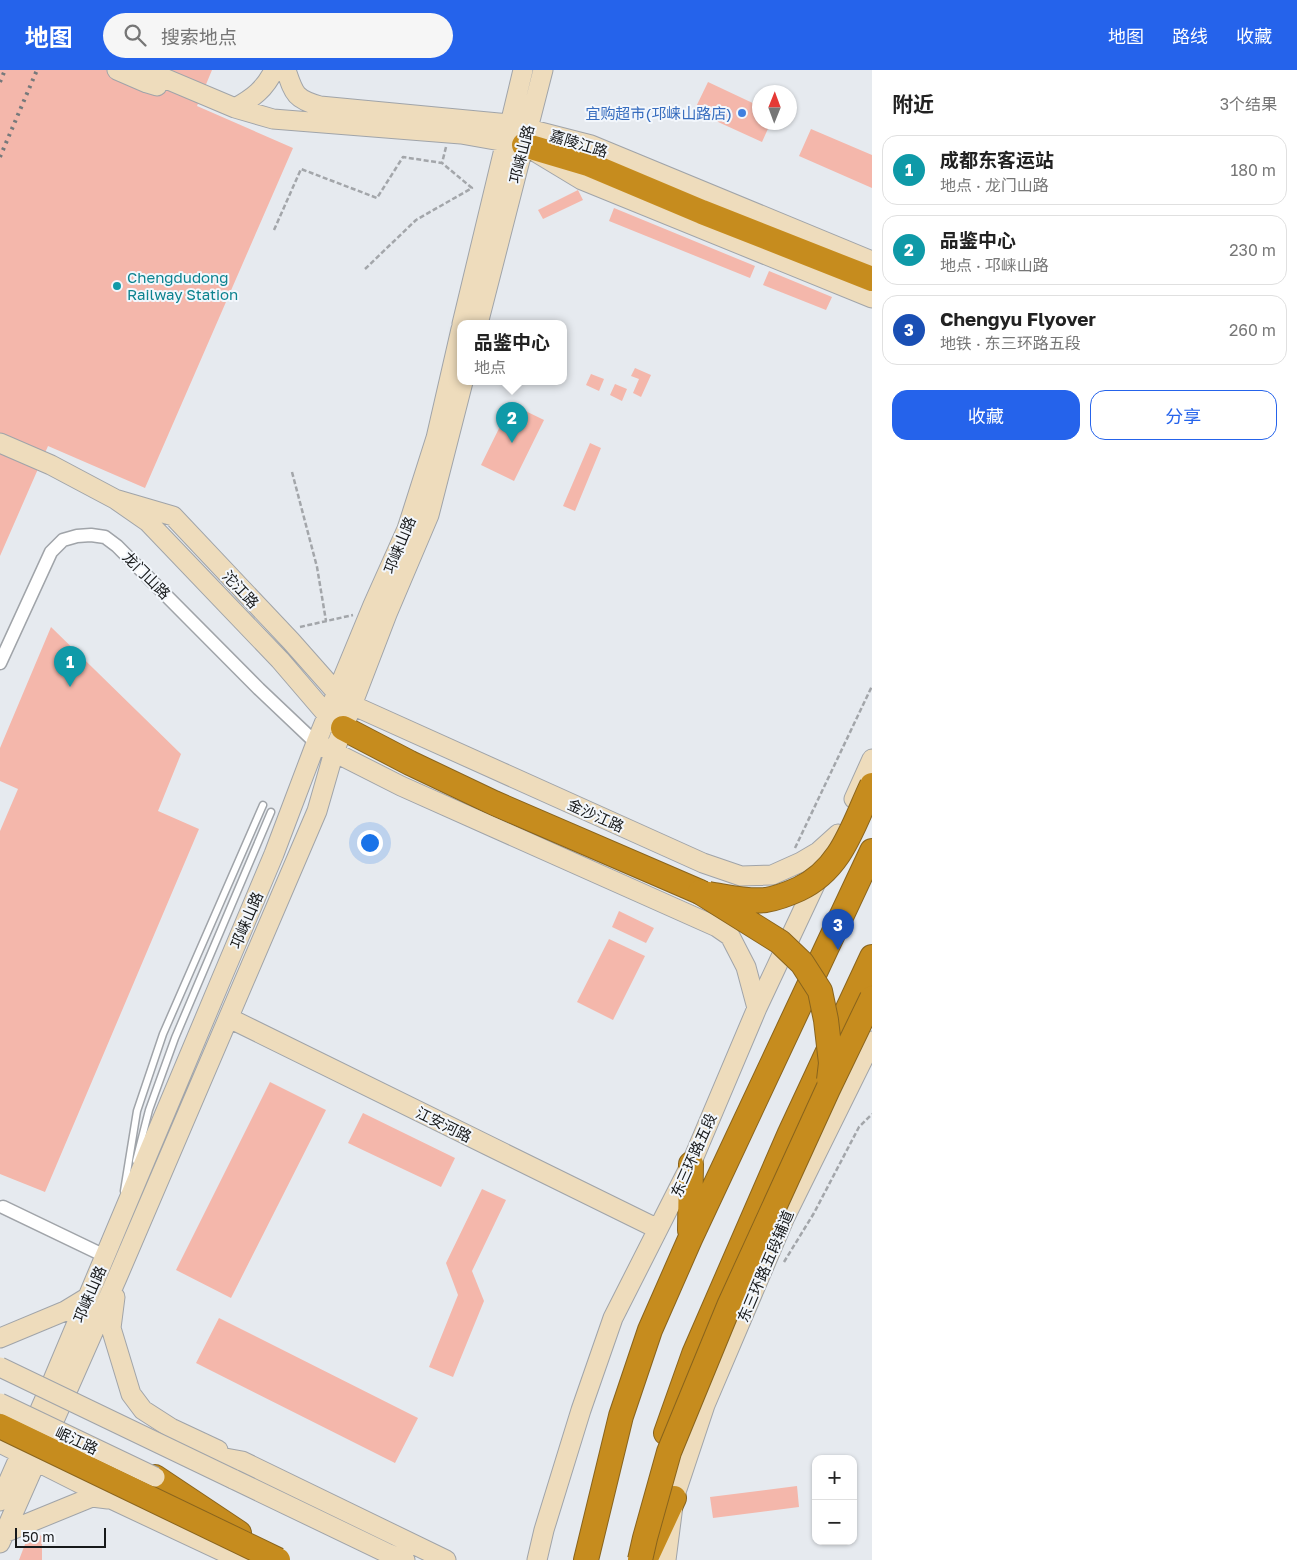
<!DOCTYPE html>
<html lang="zh">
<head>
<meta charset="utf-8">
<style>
  body { margin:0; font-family:"Golos Text","Noto Sans SC",sans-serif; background:#f6f6f6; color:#222 }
  .controls { position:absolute; right:15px; bottom:15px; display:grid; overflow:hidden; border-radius:10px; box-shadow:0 1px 4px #0004 }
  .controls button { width:45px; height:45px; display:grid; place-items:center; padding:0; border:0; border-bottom:1px solid #e0e0e0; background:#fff; color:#222; font:25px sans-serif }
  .compass { position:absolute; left:752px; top:15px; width:45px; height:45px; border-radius:50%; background:#fff; box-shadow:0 1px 4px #0004; rotate:1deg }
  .scale { position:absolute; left:15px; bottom:12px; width:91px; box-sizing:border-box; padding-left:5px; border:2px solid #17191a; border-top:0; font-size:14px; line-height:18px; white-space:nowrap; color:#17191a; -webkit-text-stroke:4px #f3f7fc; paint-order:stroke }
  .you { position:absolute; left:369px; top:772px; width:18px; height:18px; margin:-12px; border:4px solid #fff; border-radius:50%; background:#1a73e8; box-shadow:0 0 0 8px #1a73e833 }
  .badge { display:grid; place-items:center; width:32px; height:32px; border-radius:50%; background:#2563eb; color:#fff; font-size:16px; font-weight:700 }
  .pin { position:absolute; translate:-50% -41px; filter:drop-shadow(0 1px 2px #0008) }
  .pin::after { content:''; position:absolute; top:26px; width:18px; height:15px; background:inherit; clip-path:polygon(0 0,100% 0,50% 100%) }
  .popup { position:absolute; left:457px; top:250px; width:110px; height:65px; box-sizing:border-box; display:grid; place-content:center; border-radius:10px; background:#fff; filter:drop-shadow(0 1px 4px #0005); font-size:16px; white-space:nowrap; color:#767676 }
  .popup b { font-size:19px; color:#222 }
  .popup::after { content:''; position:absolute; left:50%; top:100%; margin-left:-10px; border:10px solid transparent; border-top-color:#fff }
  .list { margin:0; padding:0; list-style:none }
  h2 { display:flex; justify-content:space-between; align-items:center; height:65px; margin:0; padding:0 20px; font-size:21px }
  h2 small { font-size:16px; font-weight:400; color:#767676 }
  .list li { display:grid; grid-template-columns:32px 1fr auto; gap:15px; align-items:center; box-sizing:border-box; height:70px; margin:0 10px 10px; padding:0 10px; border:1px solid #e0e0e0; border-radius:15px }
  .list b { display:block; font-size:19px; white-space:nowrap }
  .list p { margin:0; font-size:16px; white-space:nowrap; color:#767676 }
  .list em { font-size:16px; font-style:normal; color:#767676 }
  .actions { display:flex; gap:10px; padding:15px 20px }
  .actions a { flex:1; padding:11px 0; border:1px solid #2563eb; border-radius:15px; text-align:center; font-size:18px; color:#2563eb }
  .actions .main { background:#2563eb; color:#fff }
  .icon { flex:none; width:28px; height:28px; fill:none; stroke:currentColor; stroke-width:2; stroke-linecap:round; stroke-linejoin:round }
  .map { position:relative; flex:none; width:872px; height:1490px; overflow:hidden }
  header { display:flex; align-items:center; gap:30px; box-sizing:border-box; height:70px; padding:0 25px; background:#2563eb; color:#fff }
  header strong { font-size:24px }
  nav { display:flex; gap:28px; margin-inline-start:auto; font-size:18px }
  .search { width:350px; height:45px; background:#f6f6f6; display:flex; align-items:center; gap:12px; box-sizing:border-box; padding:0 18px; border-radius:28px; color:#767676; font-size:19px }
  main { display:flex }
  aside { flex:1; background:#fff }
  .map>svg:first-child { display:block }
  .building { fill:#f4b7ab }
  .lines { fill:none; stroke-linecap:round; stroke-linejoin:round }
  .lane-casing { stroke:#a0a4a9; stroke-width:9 }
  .street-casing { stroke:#a0a4a9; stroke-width:15 }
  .secondary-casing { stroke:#a0a4a9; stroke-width:21 }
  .highway-casing { stroke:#89641d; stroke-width:26 }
  .path { stroke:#a3a6aa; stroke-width:2.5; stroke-dasharray:5 2.5; stroke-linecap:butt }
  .lane { stroke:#fff; stroke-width:6 }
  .street { stroke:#fff; stroke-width:12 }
  .secondary { stroke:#eedcbc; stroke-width:19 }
  .highway { stroke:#c68c1e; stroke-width:24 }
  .rail { stroke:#76797b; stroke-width:4; stroke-dasharray:2.5 5; stroke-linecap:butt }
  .secondary-bridge-casing { stroke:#a0a4a9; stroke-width:21; stroke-linecap:butt }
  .highway-bridge-casing { stroke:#89641d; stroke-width:26; stroke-linecap:butt }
  .secondary-bridge { stroke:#eedcbc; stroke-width:19 }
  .highway-bridge { stroke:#c68c1e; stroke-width:24 }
  .shop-dot { fill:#3f7fe0; stroke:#f3f7fc; stroke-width:2 }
  .culture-dot { fill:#0f9aa8; stroke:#f3f7fc; stroke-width:2 }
  .labels { text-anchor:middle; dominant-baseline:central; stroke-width:4; stroke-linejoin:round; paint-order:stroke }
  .shop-label { font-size:15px; fill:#366cbe; stroke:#f3f7fc; text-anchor:end }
  .street-label { font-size:15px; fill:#17191a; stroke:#f3f7fc }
  .culture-label { font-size:15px; fill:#0d838f; stroke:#f3f7fc; text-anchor:start }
</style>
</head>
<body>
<header>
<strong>地图</strong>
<div class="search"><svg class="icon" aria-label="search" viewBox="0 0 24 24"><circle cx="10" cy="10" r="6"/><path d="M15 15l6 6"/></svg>搜索地点</div>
<nav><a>地图</a><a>路线</a><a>收藏</a></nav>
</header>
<main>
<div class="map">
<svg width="872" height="1490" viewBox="0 0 872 1490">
  <rect width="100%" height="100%" fill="#e6eaef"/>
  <path class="building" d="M0,0H212L197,36L293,78L145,418L48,376L0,486Z
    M708,12L759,36V52H771L762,72L694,41Z
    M811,59L872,85V118L799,86Z
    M578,120L583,130L543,149L538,140Z
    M614,138L755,196L750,208L609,151Z
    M769,201L832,227L826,240L763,215Z
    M635,298L651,305L641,327L633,323L639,309L631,306Z
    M591,304L604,309L599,321L586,315Z
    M615,314L627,319L622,331L610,325Z
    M511,334L544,350L514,411L481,395Z
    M590,373L601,378L575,441L563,436Z
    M51,557L181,684L158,741L199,759L45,1122L0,1104V761L18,719L0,711V678Z
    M619,841L654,858L646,873L612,857Z
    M609,869L645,886L613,950L577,932Z
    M270,1012L326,1040L231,1228L176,1200Z
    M363,1043L455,1088L441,1117L348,1073Z
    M482,1119L506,1130L472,1201L484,1231L453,1307L429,1297L458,1225L446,1193Z
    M219,1248L418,1348L395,1393L196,1293Z
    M797,1416L799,1437L713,1448L710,1427Z
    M813,1416H816V1434H814Z
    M30,1461L42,1466V1490H19Z"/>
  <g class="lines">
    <g class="lane-casing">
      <path id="lane" d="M136,1091L149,1040L175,968L271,742
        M124,1121L137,1041L163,964L263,735"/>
    </g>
    <g class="street-casing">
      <path id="street" d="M0,593L51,482L63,470L77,466L91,465L105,467L117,476L259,619L316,673
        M3,1137L105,1186"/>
    </g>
    <g class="secondary-casing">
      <path id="secondary" d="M117,0L147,13L157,16
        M145,0L235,38L273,49L461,64L524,75L582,110L872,228
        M286,0C294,24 295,29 320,36L509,54L591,75L872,191
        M235,38C253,28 265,19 274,0
        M462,254L523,0
        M478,254L543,0
        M0,373L51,395L115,429L148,452L280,590L328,646L336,653
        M115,429L173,446L291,571L337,623L352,635L703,793L741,806L772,805L801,792L818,782L838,764
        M324,677L401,716L717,857L730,866L746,897L757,938
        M854,729L872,689
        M229,948L658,1159
        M115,1227L111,1258L131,1324L143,1340L171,1358L218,1380
        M0,1268L65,1241L88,1227
        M0,1373L113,1430L241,1490
        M177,1377L187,1381L242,1391L446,1490
        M233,1409L387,1483L405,1490
        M0,1431L50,1317L218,917L274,784L316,673L373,535L407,459L436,368L461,259
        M4,1463L92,1427L108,1429
        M0,1473L117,1208L317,741L334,682L387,544L429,445L463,312
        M537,1490L544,1460L581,1340L613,1248L691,1094L757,938L820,804
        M666,1490L674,1428L705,1335L785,1147L872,971"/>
    </g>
    <g class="highway-casing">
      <path id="highway" d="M524,75L588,94L702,142L872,209
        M343,658L410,693L494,733L700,822
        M690,1160L691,1094
        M666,1363L694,1284L790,1063L872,887
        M155,1407L239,1463
        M647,1486L674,1428
        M586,1490L621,1346L650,1260L690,1169L872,781"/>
    </g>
    <path class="path" d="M274,160L301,99L377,128L403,87L442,93L446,77
      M365,199L416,150L472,118L442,93
      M292,402L317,497L326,551
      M300,557L353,545
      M795,778L872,616
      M784,1192L814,1143L859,1057L872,1044"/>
    <use href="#lane" class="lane"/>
    <use href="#street" class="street"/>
    <use href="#secondary" class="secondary"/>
    <use href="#highway" class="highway"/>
    <path class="rail" d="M0,12L5,0
      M0,87L37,0"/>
    <g class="secondary-bridge-casing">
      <path id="secondary-bridge" d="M0,1297L233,1409
        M0,1333L155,1407"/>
    </g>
    <g class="highway-bridge-casing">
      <path id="highway-bridge" d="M700,822L780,872L802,893L820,921L826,950L831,993L829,1010
        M709,824C728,827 747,832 766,830C778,828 788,824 799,819C842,799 853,755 872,715
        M0,1356L278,1490
        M640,1490L645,1468L669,1382L729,1236L828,1019L872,928"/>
    </g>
    <use href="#secondary-bridge" class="secondary-bridge"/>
    <use href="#highway-bridge" class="highway-bridge"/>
  </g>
  <circle class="shop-dot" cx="742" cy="43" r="5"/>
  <circle class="culture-dot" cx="117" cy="216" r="5"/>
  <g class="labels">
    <g class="shop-label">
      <text x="732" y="43">宜购超市(邛崃山路店)</text>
    </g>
    <g class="street-label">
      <text transform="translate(579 73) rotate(17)">嘉陵江路</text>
      <text transform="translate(521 84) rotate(-76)">邛崃山路</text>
      <text transform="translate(399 475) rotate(-68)">邛崃山路</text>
      <text transform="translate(147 505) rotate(45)">龙门山路</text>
      <text transform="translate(241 519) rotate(47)">沱江路</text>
      <text transform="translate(596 745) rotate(24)">金沙江路</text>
      <text transform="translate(246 850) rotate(-67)">邛崃山路</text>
      <text transform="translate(444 1054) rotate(26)">江安河路</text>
      <text transform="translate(693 1085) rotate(-66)">东三环路五段</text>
      <text transform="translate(765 1196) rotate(-67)">东三环路五段辅道</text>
      <text transform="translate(89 1224) rotate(-67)">邛崃山路</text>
      <text transform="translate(77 1370) rotate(25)">岷江路</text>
    </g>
    <g class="culture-label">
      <text x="127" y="207">Chengdudong<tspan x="127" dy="17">Railway Station</tspan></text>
    </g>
  </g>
</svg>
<div class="controls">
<button>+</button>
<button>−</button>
</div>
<svg class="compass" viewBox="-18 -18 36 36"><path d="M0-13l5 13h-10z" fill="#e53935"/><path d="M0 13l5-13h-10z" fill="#767676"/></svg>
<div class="scale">50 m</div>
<div class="you"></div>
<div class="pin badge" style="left:70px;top:617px;background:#0f9aa8">1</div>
<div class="pin badge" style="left:512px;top:373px;background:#0f9aa8">2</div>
<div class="popup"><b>品鉴中心</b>地点</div>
<div class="pin badge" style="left:838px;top:880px;background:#1a4fb4">3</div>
</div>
<aside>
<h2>附近<small>3个结果</small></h2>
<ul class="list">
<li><span class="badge" style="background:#0f9aa8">1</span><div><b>成都东客运站</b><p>地点 · 龙门山路</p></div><em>180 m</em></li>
<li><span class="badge" style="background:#0f9aa8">2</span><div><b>品鉴中心</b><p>地点 · 邛崃山路</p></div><em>230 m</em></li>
<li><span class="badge" style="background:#1a4fb4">3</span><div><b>Chengyu Flyover</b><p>地铁 · 东三环路五段</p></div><em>260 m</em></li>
</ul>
<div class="actions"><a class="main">收藏</a><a>分享</a></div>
</aside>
</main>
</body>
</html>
